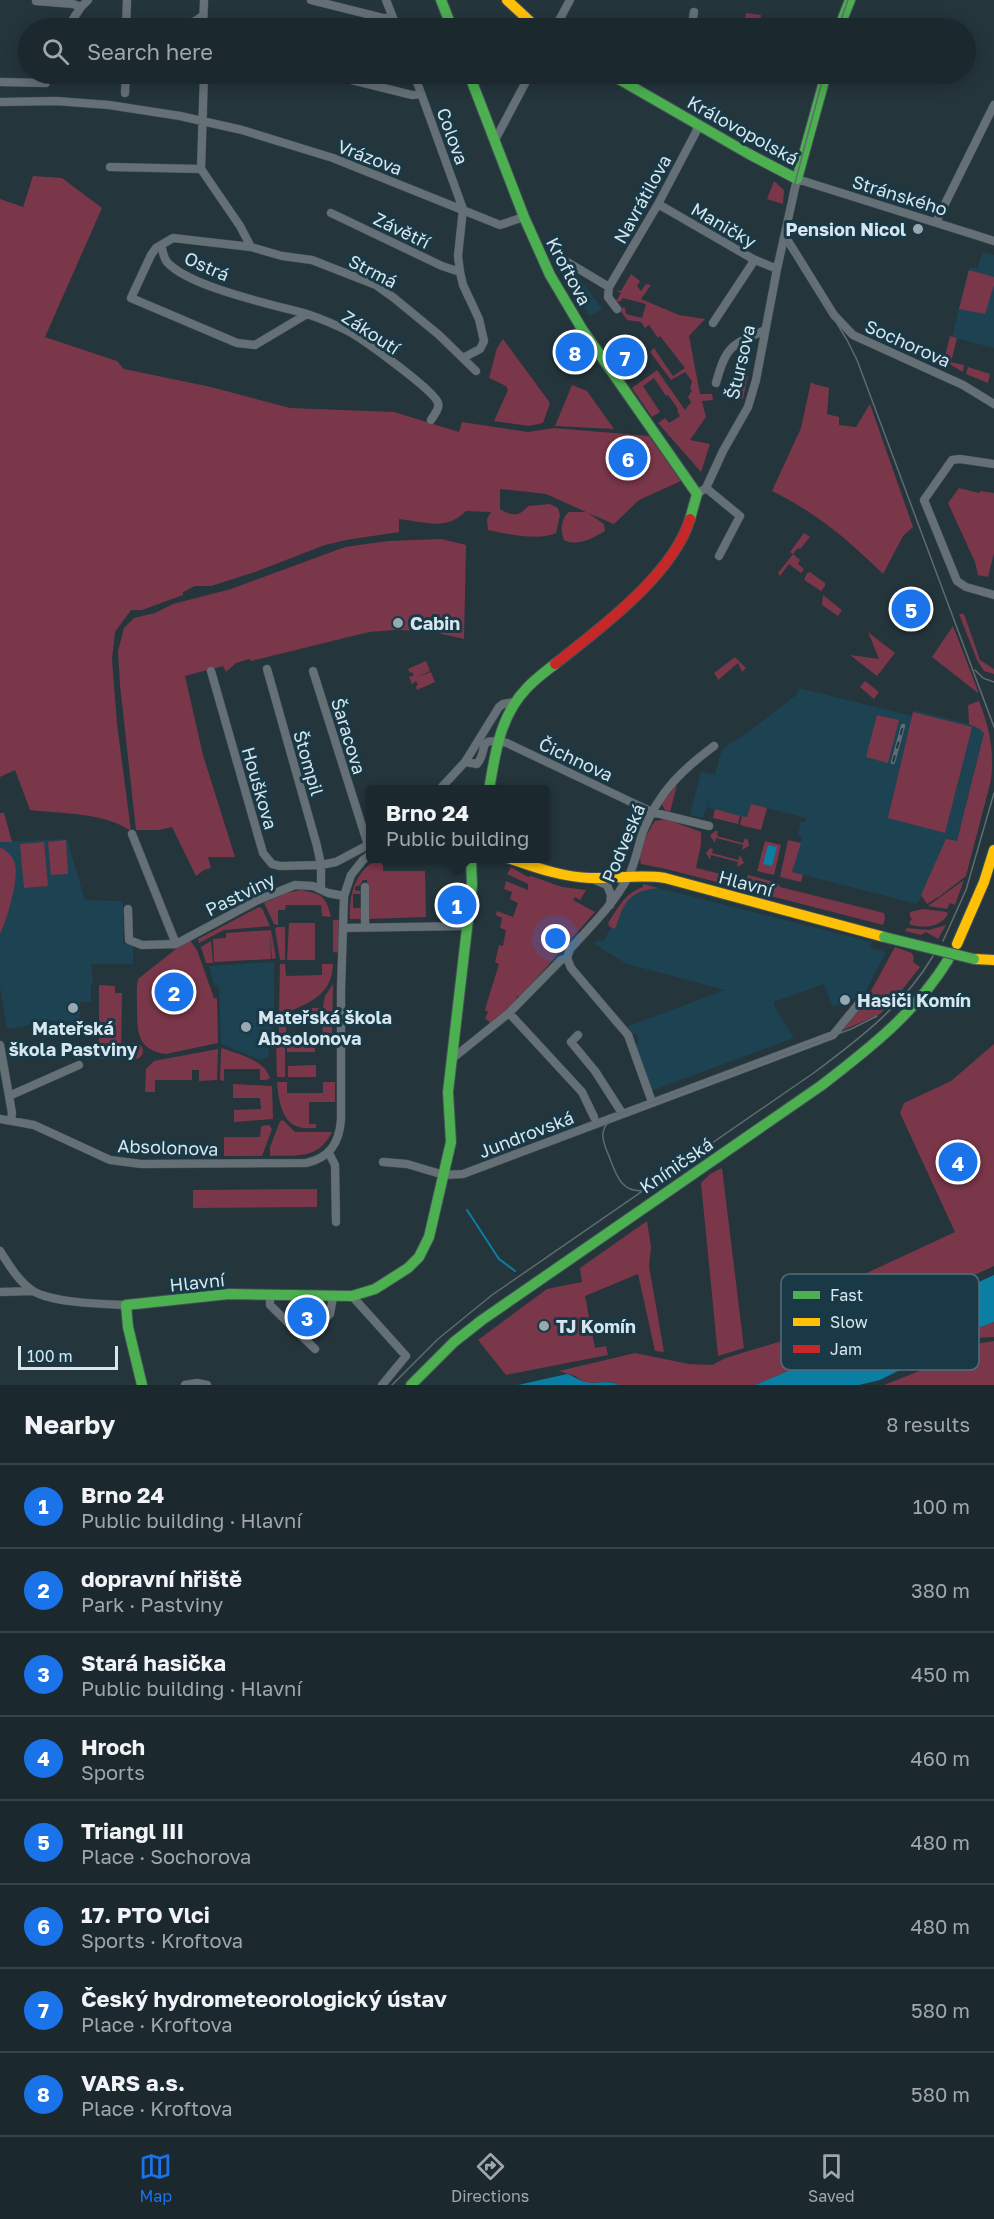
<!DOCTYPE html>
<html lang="en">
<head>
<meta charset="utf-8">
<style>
  body { margin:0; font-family:"Golos Text",sans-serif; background:#283439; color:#f1f3f6 }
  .scale { position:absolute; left:18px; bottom:15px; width:100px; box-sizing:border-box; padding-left:6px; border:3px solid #d5e6ee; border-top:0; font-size:16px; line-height:21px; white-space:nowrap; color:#d5e6ee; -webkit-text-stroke:4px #1a3947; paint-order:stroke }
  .you { position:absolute; left:556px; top:939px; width:21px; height:21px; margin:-15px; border:4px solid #fff; border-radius:50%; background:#1a73e8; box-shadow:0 0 0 9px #1a73e833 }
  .badge { display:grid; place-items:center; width:39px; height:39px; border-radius:50%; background:#1a73e8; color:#fff; font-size:20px; font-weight:700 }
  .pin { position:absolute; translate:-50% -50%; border:3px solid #fff; box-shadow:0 2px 6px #0006 }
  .popup { position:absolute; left:366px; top:785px; width:183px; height:78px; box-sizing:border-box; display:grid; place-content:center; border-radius:6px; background:#1b282d; filter:drop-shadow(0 2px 4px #0005); font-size:20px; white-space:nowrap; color:#a0a6aa }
  .popup b { font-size:22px; color:#f1f3f6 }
  .popup::after { content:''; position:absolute; left:50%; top:100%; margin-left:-12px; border:12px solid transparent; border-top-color:#1b282d }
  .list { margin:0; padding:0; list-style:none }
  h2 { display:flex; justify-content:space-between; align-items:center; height:78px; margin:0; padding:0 24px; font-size:26px }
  h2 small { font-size:20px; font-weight:400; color:#a0a6aa }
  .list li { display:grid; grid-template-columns:39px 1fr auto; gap:18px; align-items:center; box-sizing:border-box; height:84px; padding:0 24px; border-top:2px solid #394449 }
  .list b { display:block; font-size:22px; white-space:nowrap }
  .list p { margin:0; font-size:20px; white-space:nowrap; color:#a0a6aa }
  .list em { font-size:20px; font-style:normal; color:#a0a6aa }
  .icon { flex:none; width:33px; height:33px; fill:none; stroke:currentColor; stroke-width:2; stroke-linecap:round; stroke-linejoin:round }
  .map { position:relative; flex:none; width:994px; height:1385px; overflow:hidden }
  .search { position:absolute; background:#1b282d; box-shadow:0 3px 15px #0003; left:18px; right:18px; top:18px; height:66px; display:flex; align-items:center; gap:15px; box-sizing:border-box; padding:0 21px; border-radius:33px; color:#a0a6aa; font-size:22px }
  .sheet { height:750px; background:#1b282d }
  nav { display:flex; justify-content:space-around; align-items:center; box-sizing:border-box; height:84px; border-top:2px solid #394449; background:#1b282d; font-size:16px; color:#a0a6aa }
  nav a { display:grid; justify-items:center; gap:3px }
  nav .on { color:#1a73e8 }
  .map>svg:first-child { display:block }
  .built { fill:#1d4252 }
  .green { fill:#7a3749 }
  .water { fill:#0b7ea4 }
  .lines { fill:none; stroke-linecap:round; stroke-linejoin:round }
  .stream { stroke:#0b7ea4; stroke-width:2 }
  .street-casing { stroke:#425057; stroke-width:9 }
  .fast-casing { stroke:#425057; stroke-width:12 }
  .slow-casing { stroke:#425057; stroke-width:12 }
  .jam-casing { stroke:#425057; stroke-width:12 }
  .street { stroke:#657076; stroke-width:8 }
  .fast { stroke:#4caf50; stroke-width:10 }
  .slow { stroke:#ffc107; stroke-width:10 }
  .jam { stroke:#c62828; stroke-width:10 }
  .tram { stroke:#5f6b70; stroke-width:1.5 }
  .rail-casing { stroke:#5f6b70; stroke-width:4.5 }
  .rail { stroke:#1a3947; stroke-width:2; stroke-dasharray:7; stroke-linecap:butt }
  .fast-bridge-casing { stroke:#425057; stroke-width:12; stroke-linecap:butt }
  .fast-bridge { stroke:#4caf50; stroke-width:10 }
  .poi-dot { fill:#97a8b0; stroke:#1a3947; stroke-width:2 }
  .labels { text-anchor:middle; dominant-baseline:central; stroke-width:6; stroke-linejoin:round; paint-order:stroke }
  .street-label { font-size:18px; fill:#d5e6ee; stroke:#1a3947 }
  .poi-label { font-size:18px; font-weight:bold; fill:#d5e6ee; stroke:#1a3947; text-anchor:start }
  .key { fill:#1a3947; stroke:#526d79; stroke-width:1.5 }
  .key-label { font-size:16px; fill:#d5e6ee }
</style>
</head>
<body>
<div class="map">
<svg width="994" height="1385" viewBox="0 0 994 1385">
  <rect width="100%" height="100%" fill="#24353c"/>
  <path class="built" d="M982,252L994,255V348L952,337L968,271L970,268H978Z
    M567,266L575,272L602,309L590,316L571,288L564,270Z
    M799,688L912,716L914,710L985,728L957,842L931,877L917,904L792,872L802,837L798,835L801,821L805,822L806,818L751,804L747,818L708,808L709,799L703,818L690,815L701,772L715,775L722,749L750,731L796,695Z
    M67,839L85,900L123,901V944H133V964H91L93,983L91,984V1002H80V1020H75L76,1023L42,1020L25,1026L7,1029L0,987V842Z
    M643,884L872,942L870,948L886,952L863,996L833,1007L824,984L774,1002L775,1008L794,1038L651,1091L635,1047L639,1040L637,1034H632L626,1027L725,990L627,964L593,943L598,940L603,941L611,928L608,923L624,899L635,890L643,887Z
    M274,962V1003L268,1057L260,1060L221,1044L219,985H214L209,966Z"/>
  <path class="green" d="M746,13L761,15L759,28H744Z
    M33,176L62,178L102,208L45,337L117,361L124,369L211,387L290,408L394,412L459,432L462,422L528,432L554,428L649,436L681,481L639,500L614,524L588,513L604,524L605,531C593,538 577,547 564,540C560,531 561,518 569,512H586L546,494L500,489V509C511,516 520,517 528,506L550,504L558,508L560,515L556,533C540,541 506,534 488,530L487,519L491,512L466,511C447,531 425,522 399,519V532L346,540L325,545L255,572L211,586H195L183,592V595L142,610H131L115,632L112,659L117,724L131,831C103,812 62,814 30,810L15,770L0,777V199L23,207Z
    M774,181L784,190L783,204L767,199Z
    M969,270L994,277V285L985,314L959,309Z
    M631,274L640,281L637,286L641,291L646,284L651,285L641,299L679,315L705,319L689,336L700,394H712L713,400L702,401L706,417L690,440L710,444L701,472L658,423L665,418L669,423L680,416L677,411L678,409L668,395L666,396L654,378L643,386L660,412L652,417L632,388L657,370L685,410L691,402L688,397L692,390L690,389L692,381L685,372L671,380L650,352L654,348L673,376L685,368L660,336L658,338L649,325L645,328L641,322L627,320L618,307L625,308L626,314L642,318L646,304L623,298L621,301L615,302L612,298L617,300L621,293L616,290L621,291Z
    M950,336L957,338L951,362L964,365L963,372L944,361Z
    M503,339L550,403L543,423L529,426L494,421L508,390L506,386L489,378L497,348Z
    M968,367L990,374L988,383L966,374Z
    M742,373L748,376L743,399L736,397Z
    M811,382L814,384L829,388L827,414L839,417V425L856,427L870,404L913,527L903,536L883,574C846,538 818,514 772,491L801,428Z
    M572,385L587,391L614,429L555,426Z
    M959,488L979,493L980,491L994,493V553L988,577L978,575L975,562L948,503Z
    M804,533L810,537L800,549L798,548L793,554L800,560L798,564L804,569L801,573L789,564L780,576L778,573L793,554L790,552Z
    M441,539L466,545L464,639L429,631L394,630L369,632L251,661L249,659L236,663L226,672L223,666L185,676L203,755L235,857H208L211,868L204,870L196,876L172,827L159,830H136L120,685L118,651L124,628L134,618L155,613L173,604L231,589L345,547L388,541Z
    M810,572L825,583V586L821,591L804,580L807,573Z
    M823,595L842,610L838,616L822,605Z
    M959,614H964L980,660L994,669V674L984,671L977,660Z
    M953,626L978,691V693L932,657Z
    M868,632L895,653L877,676L850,655L879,659Z
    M735,657L746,668L742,672L738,663L717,681L718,679L714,673Z
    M426,661L430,671L415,678L431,672L435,682L417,690L416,686L418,685L416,681L412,684L409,677L414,675L412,672L410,673L408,669Z
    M865,681L879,692L874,699L860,687Z
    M979,701C990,730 994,748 991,780L966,876L940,896L927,904L921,895L946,839L957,841L984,733L978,728L969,724L968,705Z
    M913,712L972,727L945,833L888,818Z
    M877,715L899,720L888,763L866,757Z
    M677,785L670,812L665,810L661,803Z
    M751,804L767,808L761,830L740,825L742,816L747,817Z
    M715,809L740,816L738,824L713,818Z
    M0,813H4L12,842H0Z
    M666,819L701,832V844L696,868L746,880L748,875L778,883L780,887L884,913L885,919L883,925L666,869L641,864C637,853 648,831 655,821Z
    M715,831H718L717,836L743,843L745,838L748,840L749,846L742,850L743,845L716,838L715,843L710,836Z
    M66,840L68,874L51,875L48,842Z
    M788,840L801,843L792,872L803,875L801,882L780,877Z
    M765,841L781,845L774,875L757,871Z
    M44,842L48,886L24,888L20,844Z
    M0,847C7,851 13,856 15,864C19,879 7,920 0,934Z
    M710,848L713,849L712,853L738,860L740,855L744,863L737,867L738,862L711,855L710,860L706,853Z
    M378,859L383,865V871H425L426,917L368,919L367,880H363L360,885L355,887V890L360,891L362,894H353V908H363V919H350C349,894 355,871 378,859Z
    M511,867L528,877L531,876L562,887L586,890L580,900L575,897L573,900L595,912L520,997L517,996C515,1009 499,1017 489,1025V1021L485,1019L488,1012L485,1010L486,1006L499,964L495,962L499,945L503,946L506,930L500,928L502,918L496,915L497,911L513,917L518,903L510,899L512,892L504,889L506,881L528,890V884L507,874Z
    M964,880L955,905L950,903L947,909L928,906Z
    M643,884L658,888C630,891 624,901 616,927L614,929L609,926L608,923C618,908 625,893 643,887Z
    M301,890C322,894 326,896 331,917L322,916L321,905H286L285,910H278V925L274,924L264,903L286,893Z
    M259,907L262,908L270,926L224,930L199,943L198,939Z
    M923,909L947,912L948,914C940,928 923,929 909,924L912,918L910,917V912Z
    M333,920H339L338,952L336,953L333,951Z
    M289,923H315V960H287Z
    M946,925L938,939L926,932L921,935L905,931L907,928L929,930Z
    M277,927H285V960H280L275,929Z
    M271,930L276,958L272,959L270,932L271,959L214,962L213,939L226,938V933Z
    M190,940L197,950L214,998L217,999L218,1043L166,1054C137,1050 137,1032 137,1008C137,998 136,989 138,979L186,941Z
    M211,941L213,963H206L201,947Z
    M895,947L912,953L914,958L913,962L920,967L899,994L880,1014L841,1031L872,989Z
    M280,964H285L286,976L322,975V964H333C332,998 305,1004 279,1016Z
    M333,984L332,1034H323L322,1023H286V1034H279V1020L307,1008H323L325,996Z
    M99,985L115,986V993H122L121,1058L101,1059L99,1057Z
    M315,1040V1052H287V1041Z
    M276,1041H285V1077H277Z
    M127 1051a8 8 0 1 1 16 0a8 8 0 1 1-16 0Z
    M994,1044V1266C945,1289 894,1312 840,1321L830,1290L955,1232L900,1113L904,1103L951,1081Z
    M222,1048C239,1055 264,1059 270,1078L267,1080H260V1069H224V1081L220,1080L221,1050Z
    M218,1049L217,1080L199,1081V1070H192V1080H155V1092H145L146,1069L154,1061Z
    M316,1065V1077H288V1066Z
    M277,1082H287V1093H323V1082H335V1102H309V1124H316V1128C310,1128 302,1129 296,1126C281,1120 278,1096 277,1082Z
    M233,1084L272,1086L273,1119L234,1122V1110L261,1109L260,1098H233Z
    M283,1120L295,1132H332C318,1160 297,1155 270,1156V1147L280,1121Z
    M269,1125L272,1129L262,1156H224V1137H260L261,1126Z
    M722,1168L744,1348L718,1356L701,1183L710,1174Z
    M317,1189V1207L193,1208V1190Z
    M647,1221L651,1247L649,1266L664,1352L655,1351L638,1274L585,1296L595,1348L606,1346L608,1355L506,1375L478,1340L547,1289L582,1282L580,1268Z
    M904,1313L905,1316L887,1328V1335C880,1340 876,1339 868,1340C852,1342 830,1349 817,1359L755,1385H619L612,1382L585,1383L575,1376L559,1371L635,1353L689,1364L712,1365L726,1358L775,1343Z
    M994,1322V1337L975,1338L977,1328Z
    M994,1341V1385H884L922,1370L963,1346Z"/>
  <path class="water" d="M768,845L777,847L772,866L763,864Z
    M994,1275V1322L962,1334L936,1352L880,1380L859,1385H755L817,1359C833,1347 860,1340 880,1340L944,1305L970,1286Z
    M567,1374C574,1376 578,1380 585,1382C596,1385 608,1379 619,1385H518Z"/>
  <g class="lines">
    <path class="stream" d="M467,1210L499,1259L515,1271"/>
    <g class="street-casing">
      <path id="street" d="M311,0L383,18H393
        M386,0L397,28
        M36,1L73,4L81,7
        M692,24L694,12
        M67,28L81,7L88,0
        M126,28L127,0
        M151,28C167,15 186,33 203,15
        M203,28L204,0
        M555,28L570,0
        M327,74L412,95L421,94
        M414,74L463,209L458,256L460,272L463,285L479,319L484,341L480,349L463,358
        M0,82L46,83L48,74
        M125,93L126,74
        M0,102L56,101L109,105L180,116L242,130L333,158L500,225L524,217
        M495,140L530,74
        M110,167L201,169
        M201,169L204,74
        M201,169L240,226L251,247
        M658,204L753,259L777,269
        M331,213L442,266L460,272
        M936,222L994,105
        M785,236L834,315L853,335L963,385L994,404
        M161,245C163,251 163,257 167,262C189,287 274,305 307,314
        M559,257L609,287L608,297L617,309
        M609,287L658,204L696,132L698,125
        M713,323L752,264L753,259
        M716,383C726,346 731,345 765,330
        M431,420C434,415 440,408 438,403C435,391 364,340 350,332C336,325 322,319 307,314L255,345L237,343L131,298L151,255L156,248L173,238L251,247L282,256L312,260L376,285L394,298L439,335L476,371
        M994,464L960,459L952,460L924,500L957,581L966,587L994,595
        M706,488L740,516L719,556
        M697,494L706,488L723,451L748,407L756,380L777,269L797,179L994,241
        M267,669L317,846L321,865V889
        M211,671L263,853L272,864L280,866L321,865L336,862L368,845L313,671
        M465,762L477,764C490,749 474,736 507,743L652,812L709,826
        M439,790L465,762L499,707L503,704L515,702
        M132,834L176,944
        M593,879L607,885L611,895L610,905
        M365,887V927
        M128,909L129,940L142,945L176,944L258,900L295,885L313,886L328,893L344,896
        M343,928L467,926
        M509,1013L582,1092L594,1117
        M578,1035L571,1042L595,1071L622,1113
        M0,1045L12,1113L11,1120
        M453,1058L509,1013L561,960L567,958
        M9,1096L79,1065
        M652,1102L628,1035L571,968L567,958L570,949C591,926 613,905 628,877C636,863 638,844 644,829C660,791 682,770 714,746
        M0,1119L34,1125L110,1160L141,1164L306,1163C329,1158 339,1144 341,1120V989L344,896L351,875L363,860L370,855
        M329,1153L335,1165L336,1222
        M383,1162L407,1164L444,1175L463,1174L833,1035L860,1002
        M0,1251C9,1265 19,1282 33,1291C53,1303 103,1304 126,1305
        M0,1292L33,1291
        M270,1295V1305L315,1349
        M352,1296L406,1356L382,1385
        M305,1337L330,1314L333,1297
        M185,1385L197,1383L207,1385"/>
    </g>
    <g class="fast-casing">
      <path id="fast" d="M441,0L452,28
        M839,28L850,0
        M469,74L524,217L550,275L582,329L697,494L690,519
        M610,74L749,154L797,179L826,74
        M489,790C495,754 500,716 526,689C534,680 545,672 555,664
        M142,1385L128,1327L126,1305L229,1294L352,1296L375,1289L408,1268L419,1257L429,1237L451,1142L448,1092L472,885L471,860
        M411,1385L454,1342L482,1320L822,1085C870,1048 916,1012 948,960"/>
    </g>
    <g class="slow-casing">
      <path id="slow" d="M507,0L537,28
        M508,858C535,867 561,877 590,878C615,879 640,874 665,878L884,937
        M957,944L984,882L994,850
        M974,959L994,960"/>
    </g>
    <g class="jam-casing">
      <path id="jam" d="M555,664C599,629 673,575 690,519"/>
    </g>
    <use href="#street" class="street"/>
    <use href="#fast" class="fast"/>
    <use href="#slow" class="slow"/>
    <use href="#jam" class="jam"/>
    <path class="tram" d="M838,28L848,0
      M824,74L796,179L785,224V238L847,340L857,360L994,727
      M975,670L983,678L994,682
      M943,941L966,890L994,793
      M647,1190C622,1195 616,1175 609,1156C606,1149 602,1141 603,1133C604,1126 608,1122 613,1117L851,1029L877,1016
      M392,1385L438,1339L492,1295L815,1072C859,1039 905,1004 933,956"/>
    <g class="rail-casing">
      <path id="rail" d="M893,762L903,726"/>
    </g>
    <use href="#rail" class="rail"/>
    <g class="fast-bridge-casing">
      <path id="fast-bridge" d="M884,937L974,959"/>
    </g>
    <use href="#fast-bridge" class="fast-bridge"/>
  </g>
  <g class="poi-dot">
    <circle cx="918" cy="229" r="6"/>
    <circle cx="398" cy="623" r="6"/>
    <circle cx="845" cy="1000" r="6"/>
    <circle cx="73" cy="1008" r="6"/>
    <circle cx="246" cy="1027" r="6"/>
    <circle cx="544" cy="1326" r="6"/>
  </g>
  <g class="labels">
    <g class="street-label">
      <text transform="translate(743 130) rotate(29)">Královopolská</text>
      <text transform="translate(453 136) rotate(70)">Colova</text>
      <text transform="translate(370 157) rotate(21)">Vrázova</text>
      <text transform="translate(900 195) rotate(17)">Stránského</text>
      <text transform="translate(642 199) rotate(-61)">Navrátilova</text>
      <text transform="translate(724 225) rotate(30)">Maničky</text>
      <text transform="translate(402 230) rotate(26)">Závětří</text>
      <text transform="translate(207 266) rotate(24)">Ostrá</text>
      <text transform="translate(373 271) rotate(27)">Strmá</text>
      <text transform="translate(569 271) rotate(62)">Kroftova</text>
      <text transform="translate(371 332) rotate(33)">Zákoutí</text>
      <text transform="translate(908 343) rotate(24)">Sochorova</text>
      <text transform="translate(740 362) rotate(-77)">Štursova</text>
      <text transform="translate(349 736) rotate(73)">Šaracova</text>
      <text transform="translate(576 759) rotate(25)">Čichnova</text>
      <text transform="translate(309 763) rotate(74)">Štompil</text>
      <text transform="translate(260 788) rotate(74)">Houškova</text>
      <text transform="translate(623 843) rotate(-67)">Podveská</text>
      <text transform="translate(746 883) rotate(15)">Hlavní</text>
      <text transform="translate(240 894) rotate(-26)">Pastviny</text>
      <text transform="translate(526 1134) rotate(-21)">Jundrovská</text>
      <text transform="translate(168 1147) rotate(2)">Absolonova</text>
      <text transform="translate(676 1165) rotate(-34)">Kníničská</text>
      <text transform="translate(197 1282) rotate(-6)">Hlavní</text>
    </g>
    <g class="poi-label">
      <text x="906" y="229" text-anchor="end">Pension Nicol</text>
      <text x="410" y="623">Cabin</text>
      <text x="857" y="1000">Hasiči Komín</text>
      <text x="258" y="1017">Mateřská škola<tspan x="258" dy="21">Absolonova</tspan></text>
      <text x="73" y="1028" text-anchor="middle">Mateřská<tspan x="73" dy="21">škola Pastviny</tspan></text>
      <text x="556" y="1326">TJ Komín</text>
    </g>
  </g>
  <rect x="781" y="1274" width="198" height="96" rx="9" class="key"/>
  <rect x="793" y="1291" width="27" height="8" fill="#4caf50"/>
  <rect x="793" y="1318" width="27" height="8" fill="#ffc107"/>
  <rect x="793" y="1345" width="27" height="8" fill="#c62828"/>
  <g class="key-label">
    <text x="830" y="1301">Fast</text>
    <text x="830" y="1328">Slow</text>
    <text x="830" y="1355">Jam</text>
  </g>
</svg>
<div class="scale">100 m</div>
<div class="you"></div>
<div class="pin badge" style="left:457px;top:905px">1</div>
<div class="popup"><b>Brno 24</b>Public building</div>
<div class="pin badge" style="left:174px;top:992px">2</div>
<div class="pin badge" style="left:307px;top:1317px">3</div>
<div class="pin badge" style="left:958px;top:1162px">4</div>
<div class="pin badge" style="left:911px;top:609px">5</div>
<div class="pin badge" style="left:628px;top:458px">6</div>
<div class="pin badge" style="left:625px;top:357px">7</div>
<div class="pin badge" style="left:575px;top:352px">8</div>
<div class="search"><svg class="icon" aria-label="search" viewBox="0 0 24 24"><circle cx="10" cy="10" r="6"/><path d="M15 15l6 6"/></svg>Search here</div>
</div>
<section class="sheet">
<h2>Nearby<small>8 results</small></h2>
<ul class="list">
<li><span class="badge">1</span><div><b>Brno 24</b><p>Public building · Hlavní</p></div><em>100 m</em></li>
<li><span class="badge">2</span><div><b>dopravní hřiště</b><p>Park · Pastviny</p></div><em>380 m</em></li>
<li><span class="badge">3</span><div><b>Stará hasička</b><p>Public building · Hlavní</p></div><em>450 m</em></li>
<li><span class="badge">4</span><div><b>Hroch</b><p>Sports</p></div><em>460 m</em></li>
<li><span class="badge">5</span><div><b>Triangl III</b><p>Place · Sochorova</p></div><em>480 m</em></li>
<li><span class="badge">6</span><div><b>17. PTO Vlci</b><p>Sports · Kroftova</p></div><em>480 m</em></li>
<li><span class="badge">7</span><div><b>Český hydrometeorologický ústav</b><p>Place · Kroftova</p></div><em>580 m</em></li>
<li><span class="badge">8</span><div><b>VARS a.s.</b><p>Place · Kroftova</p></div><em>580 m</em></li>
</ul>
</section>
<nav>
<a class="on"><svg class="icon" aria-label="map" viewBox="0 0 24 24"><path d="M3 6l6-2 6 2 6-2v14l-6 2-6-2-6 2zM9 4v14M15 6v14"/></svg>Map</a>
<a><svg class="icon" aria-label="directions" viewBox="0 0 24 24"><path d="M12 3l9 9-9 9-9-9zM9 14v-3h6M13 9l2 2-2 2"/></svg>Directions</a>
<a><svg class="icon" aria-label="saved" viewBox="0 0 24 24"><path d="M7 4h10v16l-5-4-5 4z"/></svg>Saved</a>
</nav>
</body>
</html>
